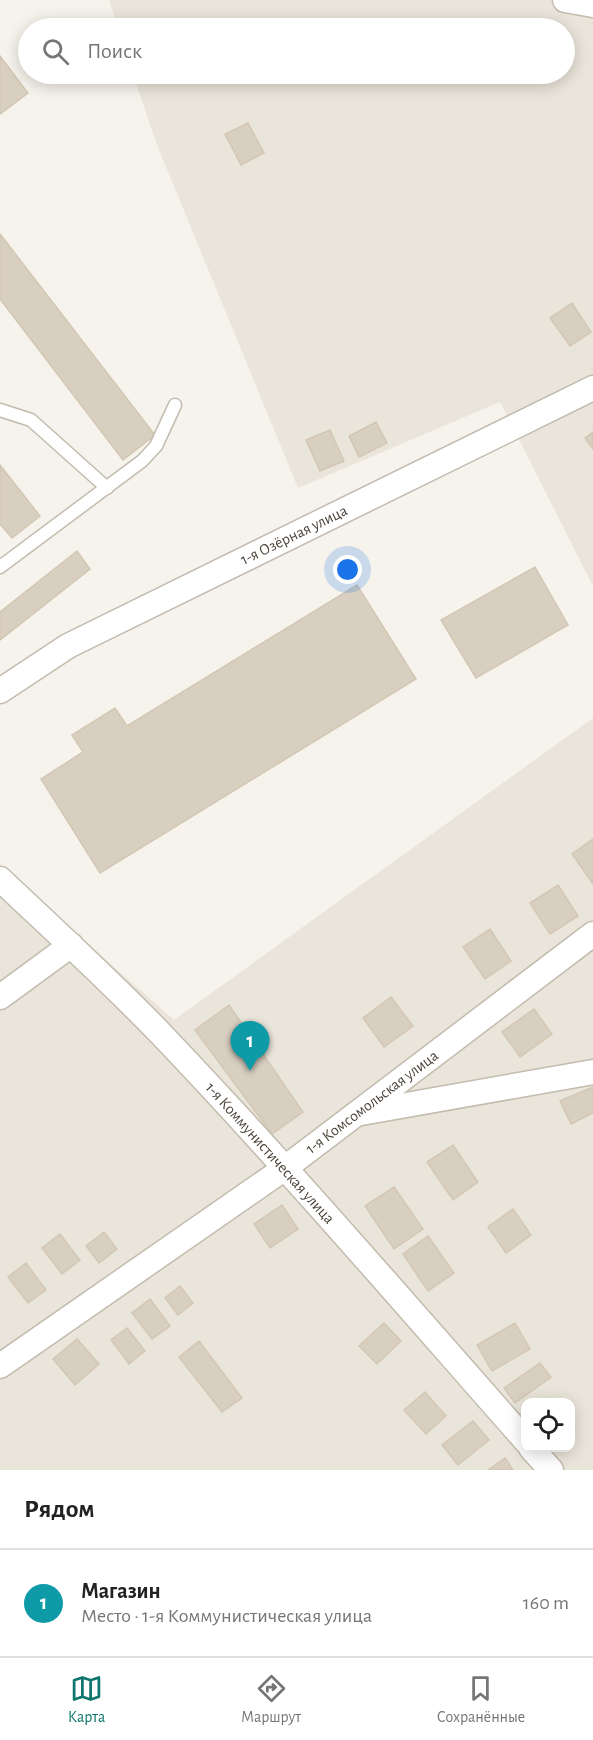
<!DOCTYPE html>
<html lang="ru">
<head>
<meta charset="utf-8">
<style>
  body { margin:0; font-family:"Alegreya Sans",sans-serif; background:#f2f2f2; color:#222 }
  .controls { position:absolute; right:18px; bottom:18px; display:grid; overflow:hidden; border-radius:12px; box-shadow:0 3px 15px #0003 }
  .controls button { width:54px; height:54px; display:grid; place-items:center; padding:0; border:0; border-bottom:2px solid #e0e0e0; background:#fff; color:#222; font:30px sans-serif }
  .you { position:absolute; left:348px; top:570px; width:21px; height:21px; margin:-15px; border:4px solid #fff; border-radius:50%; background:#1a73e8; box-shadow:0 0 0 9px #1a73e833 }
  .badge { display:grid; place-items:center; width:39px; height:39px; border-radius:50%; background:#0f766e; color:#fff; font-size:20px; font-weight:700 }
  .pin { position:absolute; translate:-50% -50px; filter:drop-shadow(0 2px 3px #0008) }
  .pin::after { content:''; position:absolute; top:32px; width:21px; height:18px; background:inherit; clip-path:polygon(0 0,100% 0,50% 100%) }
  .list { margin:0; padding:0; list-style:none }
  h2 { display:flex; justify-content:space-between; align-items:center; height:78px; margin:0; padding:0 24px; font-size:26px }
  h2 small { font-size:20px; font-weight:400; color:#767676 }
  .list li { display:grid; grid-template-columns:39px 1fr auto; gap:18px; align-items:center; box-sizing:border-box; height:108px; padding:0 24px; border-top:2px solid #e0e0e0 }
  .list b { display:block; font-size:22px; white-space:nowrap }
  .list p { margin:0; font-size:20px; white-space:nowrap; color:#767676 }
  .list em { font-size:20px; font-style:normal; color:#767676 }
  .icon { flex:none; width:33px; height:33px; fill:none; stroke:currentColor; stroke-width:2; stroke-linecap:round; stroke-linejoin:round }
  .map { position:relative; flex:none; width:593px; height:1470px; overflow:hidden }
  .search { position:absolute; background:#fff; box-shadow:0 3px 15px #0003; left:18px; right:18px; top:18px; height:66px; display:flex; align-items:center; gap:15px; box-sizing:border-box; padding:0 21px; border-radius:33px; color:#767676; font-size:22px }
  .sheet { height:186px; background:#fff }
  nav { display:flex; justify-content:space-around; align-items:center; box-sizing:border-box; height:84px; border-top:2px solid #e0e0e0; background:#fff; font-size:16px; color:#767676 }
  nav a { display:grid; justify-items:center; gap:3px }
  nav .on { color:#0f766e }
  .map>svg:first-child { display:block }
  .residential { fill:#eae5da; fill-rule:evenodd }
  .building { fill:#d8cfc1; stroke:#d3c7b4; stroke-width:1.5 }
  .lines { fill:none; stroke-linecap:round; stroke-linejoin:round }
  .lane-casing { stroke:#c2bbae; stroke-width:15 }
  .street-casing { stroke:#c2bbae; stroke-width:27 }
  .lane { stroke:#fff; stroke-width:12 }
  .street { stroke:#fff; stroke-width:24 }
  .labels { text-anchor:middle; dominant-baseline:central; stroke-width:6; stroke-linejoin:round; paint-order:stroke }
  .street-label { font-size:16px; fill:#4b4439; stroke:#fff }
</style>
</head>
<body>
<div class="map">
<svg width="593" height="1470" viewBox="0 0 593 1470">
  <rect width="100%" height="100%" fill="#f6f3ec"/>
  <path class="residential" d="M109,0H593V586L500,402L298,488L157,145L133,74H564V28H118Z
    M593,718V1470H0V866L174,1020ZM526,1402H570V1448H526Z"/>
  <path class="building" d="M0,56L28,93L0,114Z
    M248,123L264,153L241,165L225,134Z
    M0,234L155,435L123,460L0,299Z
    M572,303L591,332L570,346L550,318Z
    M376,422L387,443L359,457L349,436Z
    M330,430L344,461L320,471L306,440Z
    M593,432V449L585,438Z
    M0,465L40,516L12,538L0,524Z
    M77,551L90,569L0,640V612Z
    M535,567L568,625L476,678L441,620Z
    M357,585L416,679L100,873L41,779L83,752L72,735L115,708L127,726Z
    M593,839V884L572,854Z
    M558,885L578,916L550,934L530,903Z
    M490,929L511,961L485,979L463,947Z
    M391,997L413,1026L384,1047L363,1018Z
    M229,1005L303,1112L272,1134L195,1030Z
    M534,1009L552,1034L520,1057L502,1032Z
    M593,1087V1113L571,1124L560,1101Z
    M453,1145L478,1182L453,1200L427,1162Z
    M394,1187L423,1229L394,1249L365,1206Z
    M282,1205L298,1229L270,1248L254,1224Z
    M513,1209L531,1235L506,1253L488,1227Z
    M104,1232L117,1249L99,1263L86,1246Z
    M60,1234L80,1260L62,1274L42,1248Z
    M428,1236L454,1273L428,1291L403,1254Z
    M26,1263L46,1290L28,1303L8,1277Z
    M180,1286L193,1303L178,1315L165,1298Z
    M150,1299L170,1326L152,1339L132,1313Z
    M384,1323L401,1341L377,1364L359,1346Z
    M515,1323L530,1349L492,1371L477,1345Z
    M127,1328L145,1351L129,1364L111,1340Z
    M77,1339L99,1364L75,1385L53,1359Z
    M199,1341L242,1398L222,1412L179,1357Z
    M540,1363L551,1377L515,1403L504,1388Z
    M425,1392L446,1416L426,1434L404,1410Z
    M473,1421L489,1440L458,1465L442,1445Z
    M505,1458L513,1470H488Z"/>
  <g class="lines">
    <g class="lane-casing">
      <path id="lane" d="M0,410L31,420L107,488
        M0,567L142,461L156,446L175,405"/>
    </g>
    <g class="street-casing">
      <path id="street" d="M565,0L593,5
        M0,691L68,646L593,388
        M0,879C54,930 109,980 160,1033C286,1165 405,1304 526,1441
        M0,997L71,945
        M361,1113L593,1072
        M0,1366L285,1168L593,934
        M531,1448L551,1470"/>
    </g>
    <use href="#lane" class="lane"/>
    <use href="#street" class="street"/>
  </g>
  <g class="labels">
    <g class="street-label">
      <text transform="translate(294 535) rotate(-26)">1-я Озёрная улица</text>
      <text transform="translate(372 1102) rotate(-37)">1-я Комсомольская улица</text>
      <text transform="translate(270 1153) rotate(48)">1-я Коммунистическая улица</text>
    </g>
  </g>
</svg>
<div class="controls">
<button><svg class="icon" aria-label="locate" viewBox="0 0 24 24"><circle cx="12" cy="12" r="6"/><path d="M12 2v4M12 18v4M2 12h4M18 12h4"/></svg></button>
</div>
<div class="you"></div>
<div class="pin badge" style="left:250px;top:1071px;background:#0f9aa8">1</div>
<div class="search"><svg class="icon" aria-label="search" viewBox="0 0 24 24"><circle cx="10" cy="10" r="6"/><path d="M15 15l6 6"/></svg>Поиск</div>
</div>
<section class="sheet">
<h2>Рядом<small></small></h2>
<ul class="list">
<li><span class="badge" style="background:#0f9aa8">1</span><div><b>Магазин</b><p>Место · 1-я Коммунистическая улица</p></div><em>160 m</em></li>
</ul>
</section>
<nav>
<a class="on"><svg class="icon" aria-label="map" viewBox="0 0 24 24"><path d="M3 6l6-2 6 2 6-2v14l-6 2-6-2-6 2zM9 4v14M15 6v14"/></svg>Карта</a>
<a><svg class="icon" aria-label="directions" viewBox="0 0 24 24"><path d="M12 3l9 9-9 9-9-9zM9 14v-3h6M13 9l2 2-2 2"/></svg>Маршрут</a>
<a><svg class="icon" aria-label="saved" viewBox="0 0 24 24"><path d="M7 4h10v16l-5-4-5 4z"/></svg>Сохранённые</a>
</nav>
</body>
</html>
